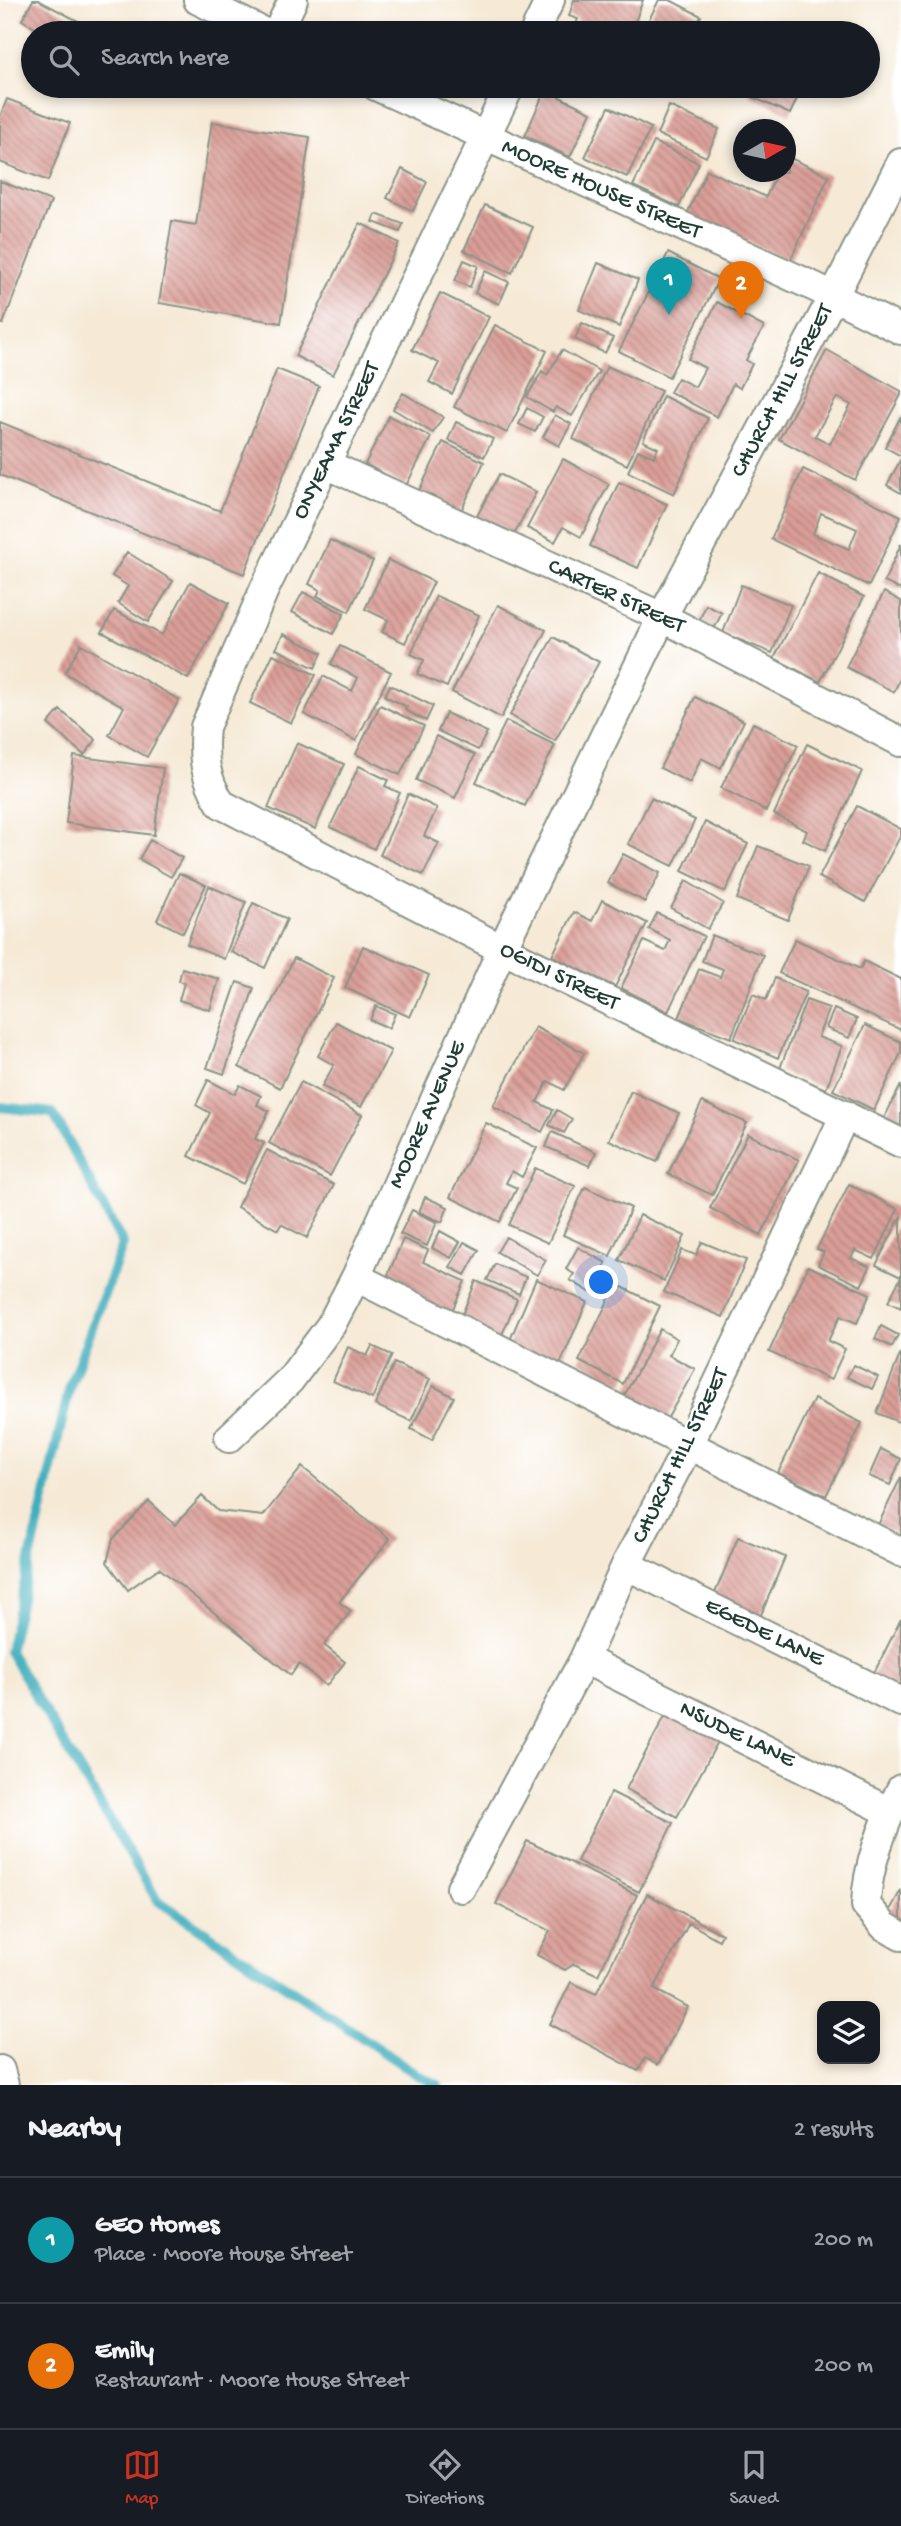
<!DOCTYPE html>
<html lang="en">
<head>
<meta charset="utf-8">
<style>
  body { margin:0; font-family:"Gochi Hand",sans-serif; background:#20242c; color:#f1f3f6 }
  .controls { position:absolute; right:21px; bottom:21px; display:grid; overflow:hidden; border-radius:14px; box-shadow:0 4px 10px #0003 }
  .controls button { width:63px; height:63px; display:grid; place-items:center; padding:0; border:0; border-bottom:2px solid #363941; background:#171b24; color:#f1f3f6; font:35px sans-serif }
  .compass { position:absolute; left:733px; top:119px; width:63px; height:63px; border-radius:50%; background:#171b24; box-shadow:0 4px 10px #0003; rotate:81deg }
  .you { position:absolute; left:602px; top:1283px; width:24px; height:24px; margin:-18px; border:5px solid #fff; border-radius:50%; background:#1a73e8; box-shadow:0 0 0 10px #1a73e833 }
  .badge { display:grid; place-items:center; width:46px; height:46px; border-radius:50%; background:#c8321e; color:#fff; font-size:23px; font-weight:700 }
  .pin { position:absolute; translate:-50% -58px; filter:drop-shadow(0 2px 4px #0008) }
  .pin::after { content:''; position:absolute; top:37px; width:24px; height:21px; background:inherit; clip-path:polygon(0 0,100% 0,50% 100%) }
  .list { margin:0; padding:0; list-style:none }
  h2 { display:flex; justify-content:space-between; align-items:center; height:91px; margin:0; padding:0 28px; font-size:30px }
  h2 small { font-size:23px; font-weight:400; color:#9ea1a6 }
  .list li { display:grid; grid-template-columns:46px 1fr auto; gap:21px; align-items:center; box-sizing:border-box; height:126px; padding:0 28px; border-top:2px solid #363941 }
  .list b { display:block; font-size:26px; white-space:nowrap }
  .list p { margin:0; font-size:23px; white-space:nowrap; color:#9ea1a6 }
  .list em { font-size:23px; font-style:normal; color:#9ea1a6 }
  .icon { flex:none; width:38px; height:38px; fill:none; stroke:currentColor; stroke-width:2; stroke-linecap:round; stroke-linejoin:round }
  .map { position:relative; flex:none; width:901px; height:2085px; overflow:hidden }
  .search { position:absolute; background:#171b24; box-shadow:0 4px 10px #0003; left:21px; right:21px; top:21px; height:77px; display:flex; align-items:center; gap:18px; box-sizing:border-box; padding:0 24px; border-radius:38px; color:#9ea1a6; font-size:26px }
  .sheet { height:343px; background:#171b24 }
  nav { display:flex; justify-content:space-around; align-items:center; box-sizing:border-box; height:98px; border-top:2px solid #363941; background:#171b24; font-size:19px; color:#9ea1a6 }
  nav a { display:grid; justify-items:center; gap:4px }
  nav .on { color:#c8321e }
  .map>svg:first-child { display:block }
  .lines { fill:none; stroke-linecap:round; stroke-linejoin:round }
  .stream { stroke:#40aebd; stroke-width:10 }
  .building { fill:url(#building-back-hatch); fill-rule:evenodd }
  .street-casing { stroke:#8a9486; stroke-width:32 }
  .street { stroke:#fff; stroke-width:28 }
  .labels { text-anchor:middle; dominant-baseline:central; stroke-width:5; stroke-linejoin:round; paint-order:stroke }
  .street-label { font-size:23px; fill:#1f3d34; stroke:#fff }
</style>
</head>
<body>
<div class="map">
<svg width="901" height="2085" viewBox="0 0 901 2085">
  <defs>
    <pattern id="building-back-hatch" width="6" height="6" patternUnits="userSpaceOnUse" patternTransform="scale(1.75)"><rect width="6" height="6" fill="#db9e98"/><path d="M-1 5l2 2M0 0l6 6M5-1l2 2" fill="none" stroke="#b1827d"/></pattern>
  </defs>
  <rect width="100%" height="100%" fill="#fff"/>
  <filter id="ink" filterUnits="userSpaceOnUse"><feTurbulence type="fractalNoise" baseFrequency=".0143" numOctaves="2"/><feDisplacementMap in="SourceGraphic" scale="14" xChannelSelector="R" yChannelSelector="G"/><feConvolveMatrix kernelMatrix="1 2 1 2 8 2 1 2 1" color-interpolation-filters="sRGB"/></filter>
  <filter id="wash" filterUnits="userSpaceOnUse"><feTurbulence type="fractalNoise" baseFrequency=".00686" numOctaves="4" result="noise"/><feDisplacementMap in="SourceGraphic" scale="28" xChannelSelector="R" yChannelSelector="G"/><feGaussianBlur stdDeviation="1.57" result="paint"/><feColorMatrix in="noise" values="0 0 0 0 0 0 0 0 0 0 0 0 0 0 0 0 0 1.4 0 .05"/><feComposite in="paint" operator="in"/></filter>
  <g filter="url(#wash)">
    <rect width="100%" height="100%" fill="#f6ead7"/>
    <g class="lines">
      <path class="stream" d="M0,1107L53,1113L123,1244L70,1386L9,1651L157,1900L418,2075L438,2085"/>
    </g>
    <g id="blocks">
      <path class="building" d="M33,0H38L101,33H43L22,20Z
        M574,0H643L631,33L573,32L578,19L569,16Z
        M659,0H670L701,16L693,33H642Z
        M717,21L744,33H711Z
        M754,86H803L790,114L750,96Z
        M545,90L591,112L570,157L525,136Z
        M7,99L70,123L48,181L0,162V117Z
        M669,106L719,129L706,157L657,134Z
        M609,107L651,128L627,177L585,157Z
        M212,122L310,137L281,323L159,303L172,221L196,225Z
        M654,142L699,163L679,207L633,186Z
        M786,156L829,176L790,261L687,214L707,170L766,197L777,172H786Z
        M402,169L427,182L413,211L387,198Z
        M0,181L51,201L3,324L0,323Z
        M485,205L533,227L512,273L464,250Z
        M376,214L403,224L400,232L373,222Z
        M360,223L399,243L333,375L295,356Z
        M668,253L719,279L669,377L619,351Z
        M464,260L478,266L470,287L455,281Z
        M598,263L638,280L619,327L579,310Z
        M485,271L509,282L499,304L475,293Z
        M440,293L489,317L452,394L429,382L439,363L412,350Z
        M717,302L764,327L746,360L752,364L740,388L733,384L717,417L670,392L678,378L695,387L705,368L688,359Z
        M582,323L613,338L605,353L575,339Z
        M495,325L547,351L507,433L454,407Z
        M562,350L599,371L572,416L556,407L553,412L527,397L542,371L547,375Z
        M827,350L901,391V395L855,480L779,439ZM837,397L851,405L830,444L815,436Z
        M607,366L661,391L627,465L573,439Z
        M277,369L319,386L244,574L0,475V422L220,511Z
        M403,393L443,417L433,433L393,409Z
        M663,396L708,418L674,494L628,472L638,450L654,457L658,448L643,441Z
        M527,408L543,417L535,432L519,424Z
        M555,415L571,424L559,446L543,437Z
        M389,416L431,437L406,486L365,464Z
        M901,416V456L885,447Z
        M456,422L493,439L484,457L448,440Z
        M443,442L484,462L460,513L418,493Z
        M563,459L609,484L581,537L563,527L555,542L527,528Z
        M901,459V493L887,485Z
        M803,469L901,516L869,586L771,539ZM821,513L857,529L849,549L813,534Z
        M499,474L536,492L513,537L476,518Z
        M619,482L667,504L638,568L590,546Z
        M330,540L373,561L349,612L317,596L320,590L309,584Z
        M901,544V590L884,582Z
        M127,552L173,581L148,622L118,603L128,586L112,576Z
        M388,560L434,582L405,643L382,632L388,620L365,609Z
        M818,573L864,597L820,682L774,658Z
        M190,582L229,603L188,679L102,632L114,610L162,635Z
        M741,585L791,605L772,653L723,633Z
        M303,592L344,614L333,634L292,612Z
        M884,592L901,601V677L894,692L846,667Z
        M436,596L479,615L447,687L417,674L424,660L411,654Z
        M498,605L546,630L501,718L452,692Z
        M706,605L722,613L714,629L699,621Z
        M283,634L322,653L315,668L276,649Z
        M553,637L599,662L555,741L510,715Z
        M81,644L179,700L147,757L109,735L124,707L65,673Z
        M340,646L391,672L356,741L304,714L323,676L352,691L358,678L331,664Z
        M273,654L316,675L291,723L250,703Z
        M390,685L433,706L426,721L405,710L407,707L385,696Z
        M695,697L744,721L721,768L701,758L690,783L660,768Z
        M380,705L424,726L400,775L356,754Z
        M60,710L96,740L84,755L48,724Z
        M446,713L487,732L478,750L438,731Z
        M506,721L555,745L525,806L476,782Z
        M753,723L798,745L766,811L721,788Z
        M436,736L475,755L455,798L416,780Z
        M297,743L344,764L315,829L268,808Z
        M807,744L862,771L825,851L803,840L807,831L774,814Z
        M74,756L163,768L154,835L66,823Z
        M359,766L388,780L385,786L400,793L374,849L330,827Z
        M408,794L437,808L424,836L439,843L423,875L380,855Z
        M651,798L695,820L673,866L628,844Z
        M857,806L901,829V835L865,902L819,877Z
        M705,822L748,844L725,892L682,871Z
        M150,840L182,858L171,877L139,859Z
        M758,846L809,866L788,920L737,899Z
        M623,854L660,873L645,902L608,883Z
        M179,873L206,885L183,933L157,920Z
        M686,881L723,903L708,929L671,908Z
        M209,886L246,902L224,959L187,944Z
        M602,900L647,923L615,987L552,956L574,912L592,921Z
        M253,903L287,919L265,968L231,952Z
        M657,913L704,936L668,1012L621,988L644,941L665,951L670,940L649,929Z
        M712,935L763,955L731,1038L679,1018L699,969L720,977L723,969L702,961Z
        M795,939L860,969L864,961L901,979V1030L779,973Z
        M363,946L429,975L410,1017L345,988Z
        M294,958L334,978L280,1088L239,1067Z
        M182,968L219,979L210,1010L179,1000L184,983L179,981Z
        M775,978L806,992L778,1058L734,1039L753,994L766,1000Z
        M237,982L254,988L224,1074L207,1068Z
        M806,1000L829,1008L818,1037L842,1046L826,1089L779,1071Z
        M376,1006L395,1014L389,1028L370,1020Z
        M834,1009L857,1019L849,1038L826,1028Z
        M336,1022L391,1051L361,1107L322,1086L334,1065L318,1056Z
        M865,1025L901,1042V1053L874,1110L833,1090Z
        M535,1027L584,1053L564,1090L548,1081L537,1102L553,1110L542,1132L493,1106Z
        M208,1080L235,1094L240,1085L261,1096L257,1105L269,1111L255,1139L264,1143L243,1184L189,1156L210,1113L196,1105Z
        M301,1082L362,1115L330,1176L269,1143Z
        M901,1085V1132L882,1122Z
        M631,1091L679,1113L657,1162L609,1140Z
        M702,1102L747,1123L712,1195L668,1174Z
        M557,1110L572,1119L564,1133L549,1125Z
        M486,1123L537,1148L522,1177L512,1171L506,1183L517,1188L500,1222L450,1197Z
        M552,1132L596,1152L590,1166L546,1147Z
        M748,1134L799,1160L761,1235L710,1208Z
        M267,1150L334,1185L307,1238L281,1224L278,1230L237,1207Z
        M535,1168L575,1186L548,1243L509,1225Z
        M849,1184L898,1209L874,1259L855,1250L851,1258L870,1267L861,1286L818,1265L824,1252L817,1249Z
        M585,1187L631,1208L610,1256L563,1235Z
        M425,1197L448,1207L442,1222L419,1212Z
        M412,1210L437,1222L427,1246L400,1234Z
        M640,1215L685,1236L664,1281L619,1260Z
        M901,1216V1308L888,1302L901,1277L876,1265Z
        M440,1231L460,1242L451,1258L432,1248Z
        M506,1237L546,1260L537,1275L497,1252Z
        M403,1239L428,1250L423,1262L465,1281L449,1318L382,1289Z
        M464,1242L479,1250L465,1275L450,1267Z
        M702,1242L746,1260L723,1317L664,1292L682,1250L696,1255Z
        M578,1247L606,1263L590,1292L570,1280L574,1274L566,1269Z
        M495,1264L526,1277L519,1294L487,1280Z
        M808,1266L870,1294L857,1323L840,1316L828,1341L845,1349L831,1380L769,1352Z
        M536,1279L587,1302L558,1369L507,1347Z
        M476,1281L517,1299L499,1342L458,1324Z
        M616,1284L660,1306L623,1384L579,1361Z
        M881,1326L898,1335L892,1347L875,1339Z
        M660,1329L677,1339L669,1355L695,1369L666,1421L623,1398Z
        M372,1346L392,1355L372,1399L333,1381L348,1347L367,1356Z
        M901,1352V1423L877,1413Z
        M394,1363L430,1379L411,1421L375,1405Z
        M854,1365L878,1377L872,1389L847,1377Z
        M433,1386L454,1397L432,1440L411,1429Z
        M814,1399L862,1423L826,1496L778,1473Z
        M881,1449L901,1459L890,1485L869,1476Z
        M302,1467L390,1539L339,1602L351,1611L324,1645L345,1662L326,1686L299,1664L291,1675L159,1568L128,1590L107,1562L113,1539L149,1501L175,1525L202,1496L218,1511L263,1516Z
        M901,1477V1536L878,1525Z
        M738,1537L785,1557L751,1639L704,1620Z
        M901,1619V1692L872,1677Z
        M669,1709L720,1738L677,1817L626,1789Z
        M611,1792L673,1823L639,1892L577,1861Z
        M527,1841L637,1895L598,1975L574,1964L565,1970L537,1955L550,1931L496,1904Z
        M901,1890V1933L883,1923Z
        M647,1894L722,1934L719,1940L689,1923L654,1989L688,2007L658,2065L645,2058L638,2071L550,2024L571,1982L596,1994Z"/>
    </g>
  </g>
  <g filter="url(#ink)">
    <use href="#blocks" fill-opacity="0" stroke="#8a9486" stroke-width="2"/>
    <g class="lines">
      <g class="street-casing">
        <path id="street" d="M198,0L265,33
          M277,33L293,0
          M534,33L550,0
          M376,86L817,288L901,330
          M510,86L264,590L205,727C202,757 205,778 221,804L502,949L901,1143
          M901,163L833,297L662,617L502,949L356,1277L901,1552
          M326,464L662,617L901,742
          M229,1438L290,1380L331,1325L356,1277
          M626,1565L901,1702
          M584,1659L890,1812
          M901,1789C884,1824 867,1865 866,1905L884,1926L901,1936
          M461,1888L584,1659L626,1565L688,1446L845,1115
          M0,2070L4,2085"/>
      </g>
      <use href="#street" class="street"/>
    </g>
  </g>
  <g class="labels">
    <g class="street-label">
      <text transform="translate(601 190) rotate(24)">MOORE HOUSE STREET</text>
      <text transform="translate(783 391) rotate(-62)">CHURCH HILL STREET</text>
      <text transform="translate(337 441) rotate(-64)">ONYEAMA STREET</text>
      <text transform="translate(616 597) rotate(25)">CARTER STREET</text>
      <text transform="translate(559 977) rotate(26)">OGIDI STREET</text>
      <text transform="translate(428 1115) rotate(-66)">MOORE AVENUE</text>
      <text transform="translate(681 1456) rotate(-64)">CHURCH HILL STREET</text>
      <text transform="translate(764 1633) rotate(26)">EGEDE LANE</text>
      <text transform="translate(737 1735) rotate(26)">NSUDE LANE</text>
    </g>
  </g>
</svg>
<div class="controls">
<button><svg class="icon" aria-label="layers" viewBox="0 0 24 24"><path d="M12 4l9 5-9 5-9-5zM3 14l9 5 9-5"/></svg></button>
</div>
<svg class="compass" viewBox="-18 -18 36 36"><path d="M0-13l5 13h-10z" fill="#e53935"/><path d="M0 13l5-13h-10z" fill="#9ea1a6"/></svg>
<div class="you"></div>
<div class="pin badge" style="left:669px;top:315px;background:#0f9aa8">1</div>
<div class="pin badge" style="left:741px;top:319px;background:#e8710a">2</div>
<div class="search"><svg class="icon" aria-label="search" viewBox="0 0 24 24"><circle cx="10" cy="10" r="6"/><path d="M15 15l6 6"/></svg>Search here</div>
</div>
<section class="sheet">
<h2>Nearby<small>2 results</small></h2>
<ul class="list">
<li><span class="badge" style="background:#0f9aa8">1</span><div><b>GEO Homes</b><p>Place · Moore House Street</p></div><em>200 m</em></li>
<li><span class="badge" style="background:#e8710a">2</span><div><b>Emily</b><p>Restaurant · Moore House Street</p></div><em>200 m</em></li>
</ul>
</section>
<nav>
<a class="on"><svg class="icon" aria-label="map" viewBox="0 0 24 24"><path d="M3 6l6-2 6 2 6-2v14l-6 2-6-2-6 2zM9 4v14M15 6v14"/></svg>Map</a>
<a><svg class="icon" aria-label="directions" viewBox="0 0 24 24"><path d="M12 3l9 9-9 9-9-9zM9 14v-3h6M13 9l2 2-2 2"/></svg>Directions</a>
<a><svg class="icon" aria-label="saved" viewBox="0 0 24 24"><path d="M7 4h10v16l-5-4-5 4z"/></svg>Saved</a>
</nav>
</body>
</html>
